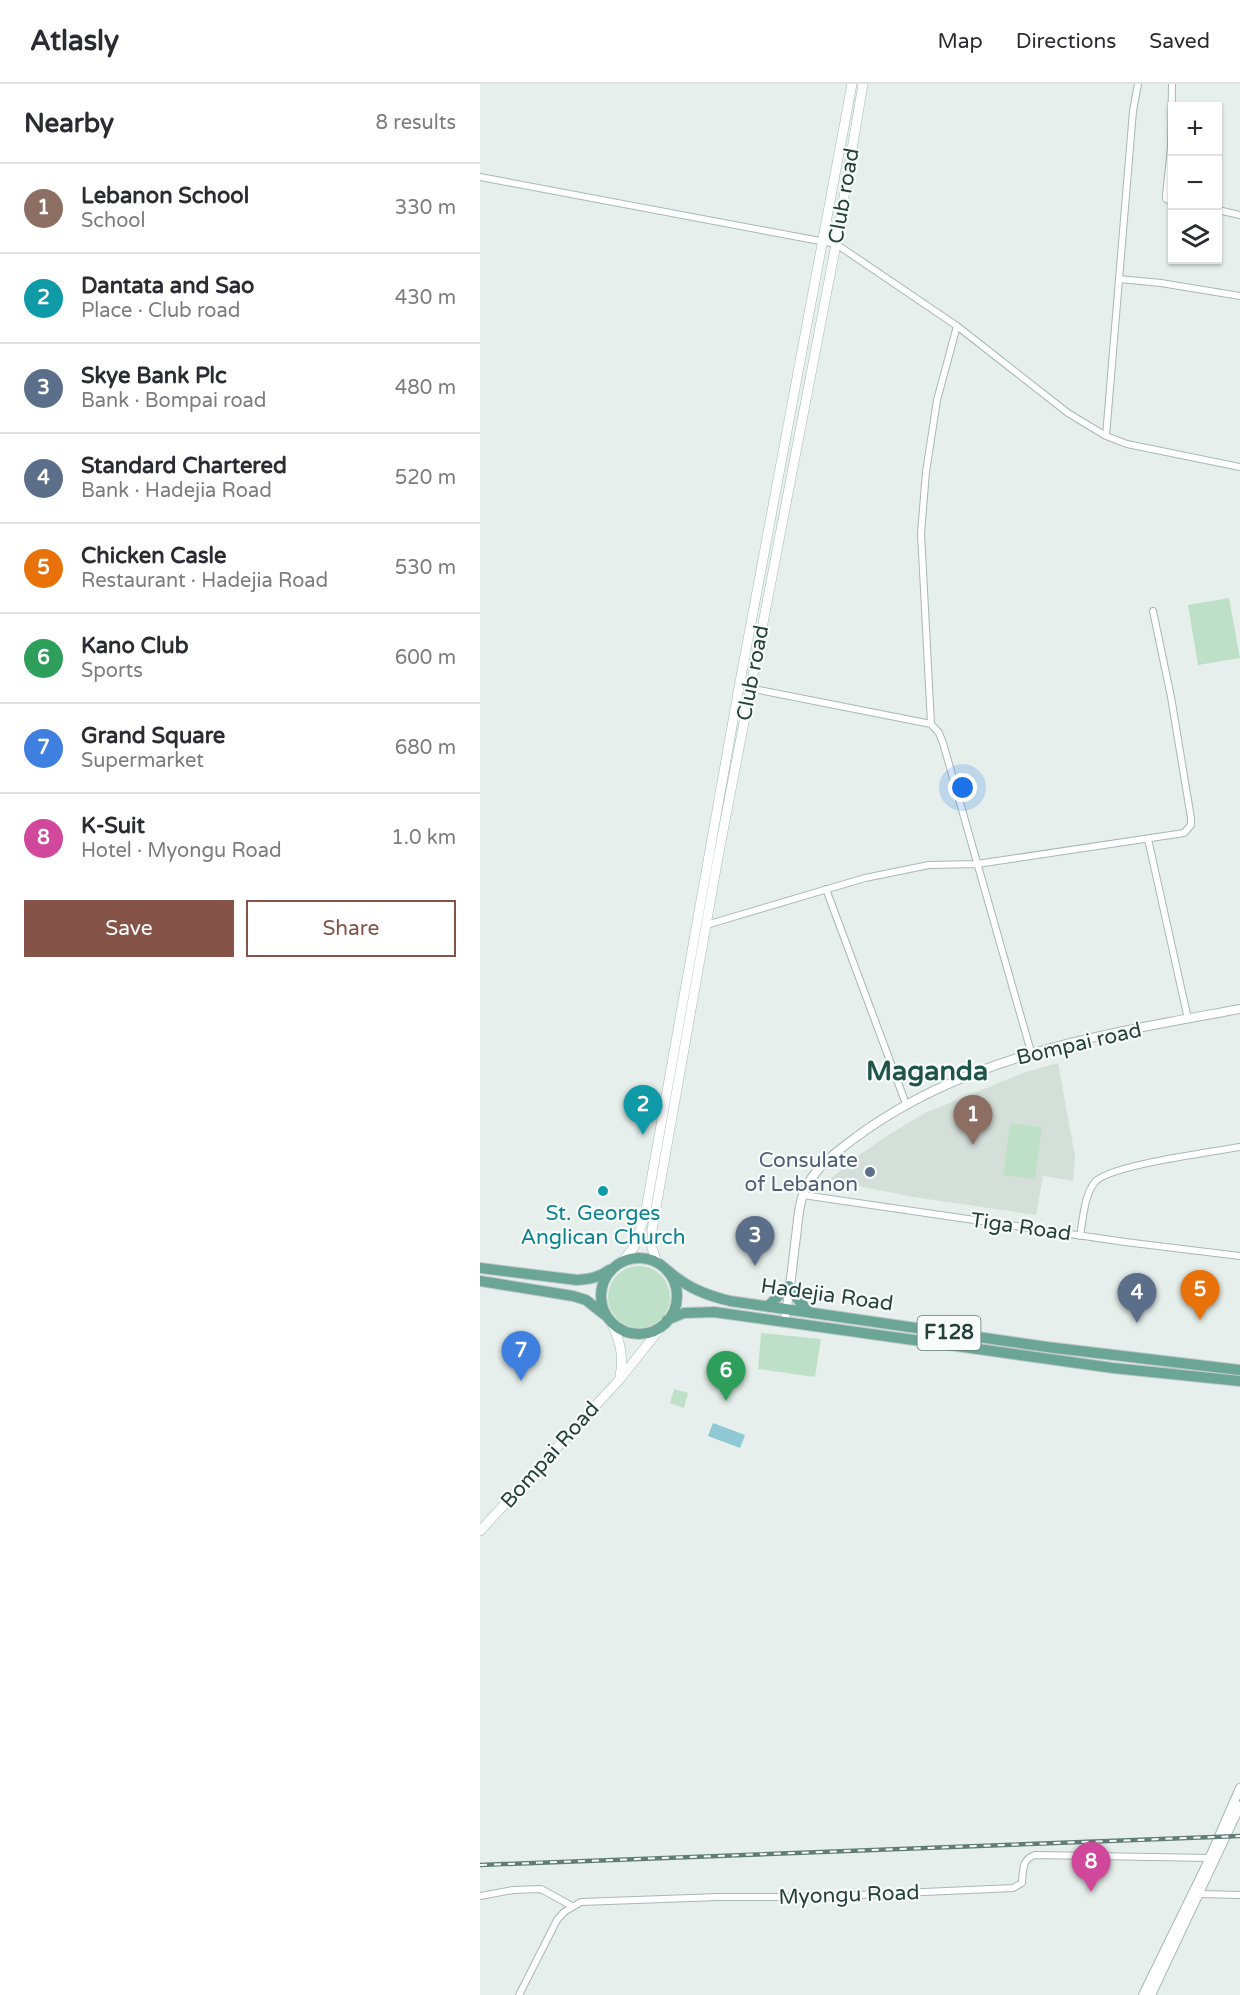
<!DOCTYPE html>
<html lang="en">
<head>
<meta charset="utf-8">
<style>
  body { margin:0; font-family:"Varela Round",sans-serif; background:#f7f7f7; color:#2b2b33 }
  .controls { position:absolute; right:18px; top:18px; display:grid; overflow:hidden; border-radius:0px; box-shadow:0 2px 4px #0004 }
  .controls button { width:54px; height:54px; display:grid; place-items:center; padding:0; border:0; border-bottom:2px solid #e1e1e2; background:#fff; color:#2b2b33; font:30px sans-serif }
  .you { position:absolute; left:483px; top:704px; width:21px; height:21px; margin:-15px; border:4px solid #fff; border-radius:50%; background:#1a73e8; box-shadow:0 0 0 9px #1a73e833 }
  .badge { display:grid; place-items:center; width:39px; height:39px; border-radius:50%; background:#855347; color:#fff; font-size:20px; font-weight:700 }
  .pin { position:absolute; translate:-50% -50px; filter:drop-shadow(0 2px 3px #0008) }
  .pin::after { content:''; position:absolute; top:32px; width:21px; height:18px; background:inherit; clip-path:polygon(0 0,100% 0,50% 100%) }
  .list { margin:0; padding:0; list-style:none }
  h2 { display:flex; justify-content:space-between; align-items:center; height:78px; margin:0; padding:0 24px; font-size:26px }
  h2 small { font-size:20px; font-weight:400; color:#7c7c81 }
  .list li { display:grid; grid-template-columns:39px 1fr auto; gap:18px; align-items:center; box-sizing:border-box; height:90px; padding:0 24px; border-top:2px solid #e1e1e2 }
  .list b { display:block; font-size:22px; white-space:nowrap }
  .list p { margin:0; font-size:20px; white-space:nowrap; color:#7c7c81 }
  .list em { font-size:20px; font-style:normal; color:#7c7c81 }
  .actions { display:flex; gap:12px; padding:18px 24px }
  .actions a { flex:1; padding:14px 0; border:2px solid #855347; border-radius:0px; text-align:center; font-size:21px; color:#855347 }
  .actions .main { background:#855347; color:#fff }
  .icon { flex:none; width:33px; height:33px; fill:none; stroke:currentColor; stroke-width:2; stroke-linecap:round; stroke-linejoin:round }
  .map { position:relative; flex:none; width:760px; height:1911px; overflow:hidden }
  header { display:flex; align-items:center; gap:36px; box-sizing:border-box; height:84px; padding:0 30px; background:#fff; border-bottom:2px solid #e1e1e2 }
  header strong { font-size:28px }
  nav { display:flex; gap:33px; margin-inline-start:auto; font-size:21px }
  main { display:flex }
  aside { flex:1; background:#fff }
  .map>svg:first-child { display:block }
  .built { fill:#d4dfda }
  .green { fill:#bfe0c8 }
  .water { fill:#8ec9d4 }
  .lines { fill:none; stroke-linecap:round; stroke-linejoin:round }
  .minor-casing { stroke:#a8b8b2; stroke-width:8 }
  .tertiary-casing { stroke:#a8b8b2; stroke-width:10 }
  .secondary-casing { stroke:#a4bbb3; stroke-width:10 }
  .primary-casing { stroke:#c2cac8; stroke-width:12 }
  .minor { stroke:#fff; stroke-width:6 }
  .tertiary { stroke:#fff; stroke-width:8 }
  .secondary { stroke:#fff; stroke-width:9 }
  .primary { stroke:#6aa596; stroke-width:10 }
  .rail-casing { stroke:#5f7d75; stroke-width:4.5 }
  .rail { stroke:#f7fbf9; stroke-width:2; stroke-dasharray:7; stroke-linecap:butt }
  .service-dot { fill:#5c6f8a; stroke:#f7fbf9; stroke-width:2 }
  .culture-dot { fill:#0f9aa8; stroke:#f7fbf9; stroke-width:2 }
  .labels { text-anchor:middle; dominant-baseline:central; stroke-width:4.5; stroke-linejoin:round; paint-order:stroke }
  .shield { fill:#f7fbf9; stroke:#637a73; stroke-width:1.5 }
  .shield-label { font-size:20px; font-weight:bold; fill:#24423a }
  .street-label { font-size:21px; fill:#24423a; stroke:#f7fbf9 }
  .service-label { font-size:21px; fill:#4e5e75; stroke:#f7fbf9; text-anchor:end }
  .culture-label { font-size:21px; fill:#0d838f; stroke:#f7fbf9 }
  .district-label { font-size:27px; font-weight:bold; fill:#1f5548; stroke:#f7fbf9 }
</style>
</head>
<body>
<header>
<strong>Atlasly</strong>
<nav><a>Map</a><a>Directions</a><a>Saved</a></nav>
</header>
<main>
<aside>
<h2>Nearby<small>8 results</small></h2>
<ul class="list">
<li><span class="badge" style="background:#8d6e63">1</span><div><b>Lebanon School</b><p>School</p></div><em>330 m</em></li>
<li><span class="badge" style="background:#0f9aa8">2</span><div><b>Dantata and Sao</b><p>Place · Club road</p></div><em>430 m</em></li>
<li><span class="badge" style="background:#5c6f8a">3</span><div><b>Skye Bank Plc</b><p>Bank · Bompai road</p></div><em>480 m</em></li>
<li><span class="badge" style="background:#5c6f8a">4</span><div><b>Standard Chartered</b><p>Bank · Hadejia Road</p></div><em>520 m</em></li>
<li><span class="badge" style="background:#e8710a">5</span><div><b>Chicken Casle</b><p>Restaurant · Hadejia Road</p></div><em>530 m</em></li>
<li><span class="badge" style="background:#2e9e5b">6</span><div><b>Kano Club</b><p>Sports</p></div><em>600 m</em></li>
<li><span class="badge" style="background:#3f7fe0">7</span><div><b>Grand Square</b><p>Supermarket</p></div><em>680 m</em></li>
<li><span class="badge" style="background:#d1479c">8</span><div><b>K-Suit</b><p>Hotel · Myongu Road</p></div><em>1.0 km</em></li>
</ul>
<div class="actions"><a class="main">Save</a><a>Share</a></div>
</aside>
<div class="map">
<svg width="760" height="1911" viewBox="0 0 760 1911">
  <rect width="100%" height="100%" fill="#e6efeb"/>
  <path class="built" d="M578,979L595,1072L593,1097L563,1092L556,1131L433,1113L349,1096L378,1072L408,1051L445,1029L543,989Z"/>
  <path class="green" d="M749,514L760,574L718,581L708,521Z
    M530,1039L562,1043L555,1095L523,1091Z
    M128 1213a31 31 0 1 1 62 0a31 31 0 1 1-62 0Z
    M281,1249L341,1255L335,1293L278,1285Z
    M194,1305L208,1309L204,1324L190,1319Z"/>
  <path class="water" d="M233,1339L265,1351L260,1364L228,1352Z"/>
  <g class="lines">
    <g class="minor-casing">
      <path id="minor" d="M692,0L691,64L686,111V115L692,117
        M0,93L356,160L477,242L588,329L626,352L647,360L760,383
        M738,126L760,131
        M639,195L681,199L760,212
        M477,242L457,316L446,388L441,449L451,640L459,649L463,659L551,968
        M626,352L653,27L658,0
        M269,604L451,640
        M668,755L708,935
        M346,805L426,1020
        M226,841L385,794L449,781L497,780L704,749L711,741V734L691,613L673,527
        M323,1111L645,1158L760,1172
        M600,1152C603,1136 604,1111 615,1098C630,1081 733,1068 760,1063
        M719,1810L760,1811
        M0,1812L33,1806L61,1805L92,1822
        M39,1911L77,1836L84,1828L101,1818L238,1813H333L533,1804L542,1799C543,1786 542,1775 555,1771L731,1774"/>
    </g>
    <g class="tertiary-casing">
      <path id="tertiary" d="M304,1239C310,1211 312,1182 316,1153C318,1136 319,1116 327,1101C341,1077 362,1064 383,1048C494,969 630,949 760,925
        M663,1911L726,1782L760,1704
        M671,1911L760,1722"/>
    </g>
    <g class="secondary-casing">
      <path id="secondary" d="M142,1178L154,1163L165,1131L257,614L372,0
        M177,1178L172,1164V1146L239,768L356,160L383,0
        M131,1238C140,1256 144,1272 140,1292
        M0,1447L140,1295L182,1242"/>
    </g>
    <g class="primary-casing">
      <path id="primary" d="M121 1212a38 38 0 1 1 76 0a38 38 0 1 1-76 0Z
        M0,1184L97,1196C109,1195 118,1194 129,1186
        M187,1186C206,1203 225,1211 250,1217L567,1263L760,1286
        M0,1197L93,1212L106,1216L125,1231
        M288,1222L309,1202L316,1213L328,1227
        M187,1236L204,1229L234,1228L633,1284L760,1297"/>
    </g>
    <use href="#minor" class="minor"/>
    <use href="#tertiary" class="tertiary"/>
    <use href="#secondary" class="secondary"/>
    <use href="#primary" class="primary"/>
    <g class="rail-casing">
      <path id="rail" d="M0,1781L760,1752"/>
    </g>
    <use href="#rail" class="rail"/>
  </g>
  <circle class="service-dot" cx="390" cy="1088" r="6"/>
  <circle class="culture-dot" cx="123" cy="1107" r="6"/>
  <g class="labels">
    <rect class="shield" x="437.5" y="1232" width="63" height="34" rx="4.5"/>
    <g class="shield-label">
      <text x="469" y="1249">F128</text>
    </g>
    <g class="street-label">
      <text transform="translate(364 112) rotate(-80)">Club road</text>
      <text transform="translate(273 589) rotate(-79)">Club road</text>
      <text transform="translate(599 960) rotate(-13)">Bompai road</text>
      <text transform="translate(541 1143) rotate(8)">Tiga Road</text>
      <text transform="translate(347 1211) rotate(8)">Hadejia Road</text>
      <text transform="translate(70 1371) rotate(-48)">Bompai Road</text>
      <text transform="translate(369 1811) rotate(-2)">Myongu Road</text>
    </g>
    <g class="service-label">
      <text x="378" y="1076">Consulate<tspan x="378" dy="24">of Lebanon</tspan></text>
    </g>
    <g class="culture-label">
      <text x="123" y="1129">St. Georges<tspan x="123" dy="24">Anglican Church</tspan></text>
    </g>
    <g class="district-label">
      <text x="447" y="987">Maganda</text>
    </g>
  </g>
</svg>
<div class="controls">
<button>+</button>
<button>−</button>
<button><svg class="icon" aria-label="layers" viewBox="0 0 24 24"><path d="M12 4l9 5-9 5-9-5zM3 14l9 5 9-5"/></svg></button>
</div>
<div class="you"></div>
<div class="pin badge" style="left:493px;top:1061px;background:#8d6e63">1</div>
<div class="pin badge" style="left:163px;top:1051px;background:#0f9aa8">2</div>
<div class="pin badge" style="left:275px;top:1182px;background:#5c6f8a">3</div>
<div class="pin badge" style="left:657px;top:1239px;background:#5c6f8a">4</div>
<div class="pin badge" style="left:720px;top:1236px;background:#e8710a">5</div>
<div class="pin badge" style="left:246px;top:1317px;background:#2e9e5b">6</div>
<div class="pin badge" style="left:41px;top:1297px;background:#3f7fe0">7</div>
<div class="pin badge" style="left:611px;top:1808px;background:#d1479c">8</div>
</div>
</main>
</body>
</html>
